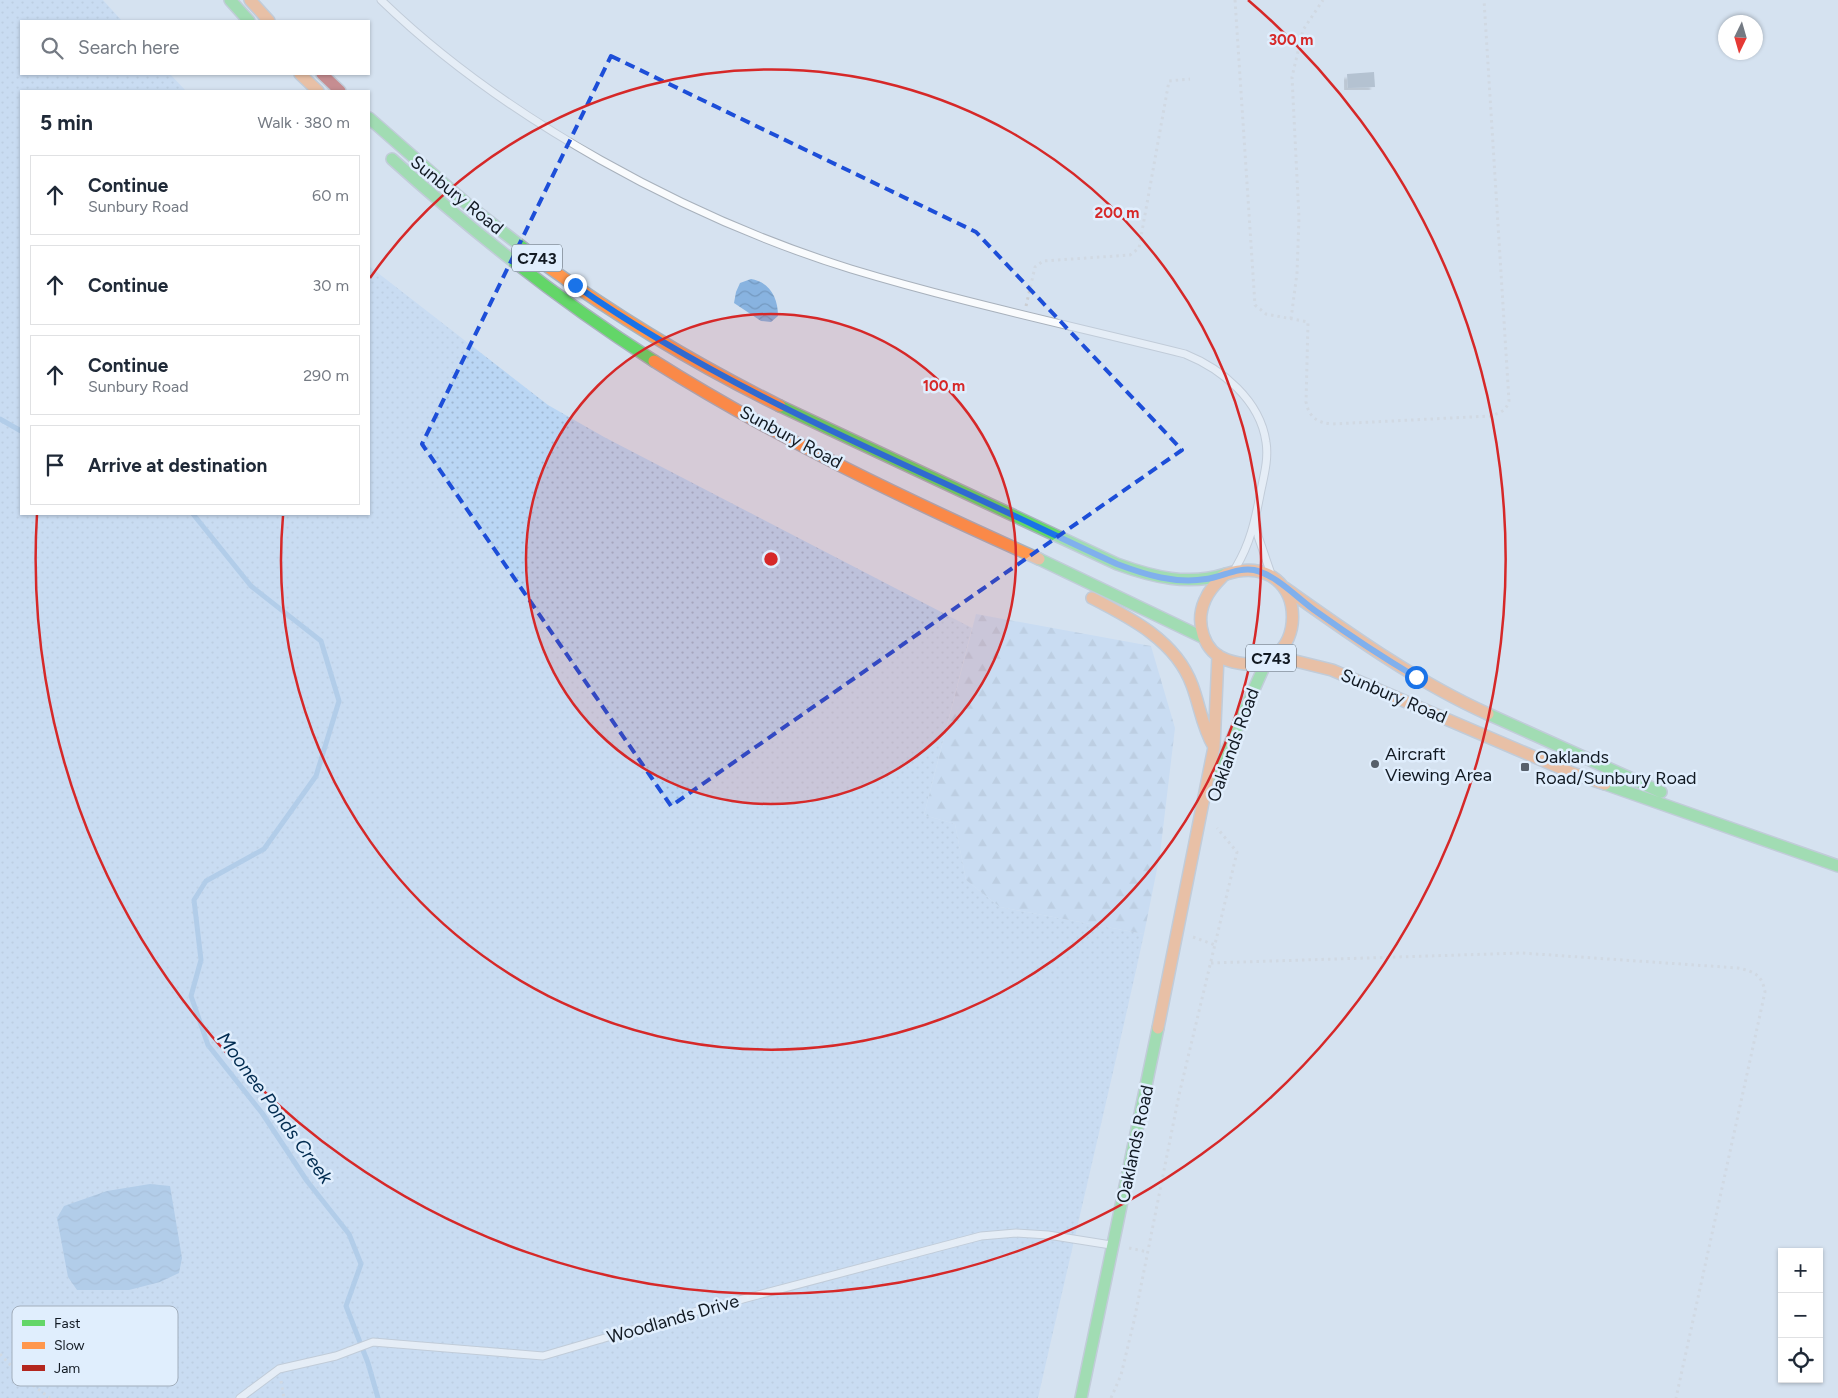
<!DOCTYPE html>
<html lang="en">
<head>
<meta charset="utf-8">
<style>
  body { margin:0; font-family:Figtree,sans-serif; background:#f2f2f3; color:#1f2937 }
  .controls { position:absolute; right:15px; bottom:15px; display:grid; overflow:hidden; border-radius:0px; box-shadow:0 1px 4px #0004 }
  .controls button { width:45px; height:45px; display:grid; place-items:center; padding:0; border:0; border-bottom:1px solid #e0e1e3; background:#fff; color:#1f2937; font:25px sans-serif }
  .compass { position:absolute; left:1718px; top:15px; width:45px; height:45px; border-radius:50%; background:#fff; box-shadow:0 1px 4px #0004; rotate:185deg }
  .stop { position:absolute; width:15px; height:15px; margin:-11px; border:4px solid #1a73e8; border-radius:50%; background:#fff }
  .stop.end { background:#1a73e8; border-color:#fff; box-shadow:0 1px 5px #0008 }
  .list { margin:0; padding:0; list-style:none }
  h2 { display:flex; justify-content:space-between; align-items:center; height:65px; margin:0; padding:0 20px; font-size:21px }
  h2 small { font-size:16px; font-weight:400; color:#747a83 }
  .list li { display:grid; grid-template-columns:32px 1fr auto; gap:15px; align-items:center; box-sizing:border-box; height:80px; margin:0 10px 10px; padding:0 10px; border:1px solid #e0e1e3; border-radius:0px }
  .list b { display:block; font-size:19px; white-space:nowrap }
  .list p { margin:0; font-size:16px; white-space:nowrap; color:#747a83 }
  .list em { font-size:16px; font-style:normal; color:#747a83 }
  .icon { flex:none; width:28px; height:28px; fill:none; stroke:currentColor; stroke-width:2; stroke-linecap:round; stroke-linejoin:round }
  .map { position:relative; flex:none; width:1838px; height:1398px; overflow:hidden }
  .search { position:absolute; background:#fff; box-shadow:0 1px 4px #0004; left:20px; top:20px; width:350px; height:55px; display:flex; align-items:center; gap:12px; box-sizing:border-box; padding:0 18px; border-radius:0px; color:#747a83; font-size:19px }
  .panel { position:absolute; background:#fff; box-shadow:0 1px 4px #0004; left:20px; top:90px; width:350px; height:425px; border-radius:0px }
  .map>svg:first-child { display:block }
  .green { fill:url(#green-dots) }
  .forest { fill:url(#forest-firs) }
  .water { fill:url(#water-waves) }
  .lines { fill:none; stroke-linecap:round; stroke-linejoin:round }
  .stream { stroke:#88b3e0; stroke-width:5 }
  .building { fill:#8c9cac; filter:url(#shadow) }
  .lane-casing { stroke:#a8b1bc; stroke-width:9 }
  .fast-casing { stroke:#a8b1bc; stroke-width:14 }
  .slow-casing { stroke:#a8b1bc; stroke-width:14 }
  .jam-casing { stroke:#a8b1bc; stroke-width:14 }
  .path { stroke:#cbced2; stroke-width:3; stroke-dasharray:2.5 4; stroke-linecap:butt }
  .lane { stroke:#f9fbfd; stroke-width:7 }
  .fast { stroke:#63d668; stroke-width:11 }
  .slow { stroke:#ff974d; stroke-width:11 }
  .jam { stroke:#b3261e; stroke-width:11 }
  .route { stroke:#1a73e8; stroke-width:6 }
  .marked { fill:none; stroke:#1d4ed8; stroke-width:4; stroke-dasharray:10 6; stroke-linejoin:round }
  .ring { fill:none; stroke:#d62828; stroke-width:2.5 }
  .poi-dot { fill:#57606b; stroke:#e0eefd; stroke-width:2 }
  .labels { text-anchor:middle; dominant-baseline:central; stroke-width:5; stroke-linejoin:round; paint-order:stroke }
  .shield { fill:#e0eefd; stroke:#505a64; stroke-width:1 }
  .shield-label { font-size:16px; font-weight:bold; fill:#121a23 }
  .street-label { font-size:18px; fill:#121a23; stroke:#e0eefd }
  .poi-label { font-size:18px; fill:#121a23; stroke:#e0eefd; text-anchor:start }
  .water-label { font-size:19px; font-style:italic; fill:#002b50; stroke:#e0eefd }
  .key { fill:#e0eefd; stroke:#a2aebc; stroke-width:1 }
  .key-label { font-size:14px; fill:#121a23 }
  .centre { fill:#d62828; stroke:#e0eefd; stroke-width:2.5 }
  .ring-label { font-size:15px; text-anchor:middle; font-weight:bold; fill:#d62828; stroke:#e0eefd; stroke-width:5; stroke-linejoin:round; paint-order:stroke }
</style>
</head>
<body>
<div class="map">
<svg width="1838" height="1398" viewBox="0 0 1838 1398">
  <defs>
    <pattern id="green-dots" width="8" height="8" patternUnits="userSpaceOnUse" patternTransform="scale(1.25)"><rect width="8" height="8" fill="#bad6f4"/><path d="M2 2h.1M6 6h.1" fill="none" stroke="#9fb7d1" stroke-width="1.8" stroke-linecap="round"/></pattern>
    <pattern id="forest-firs" width="22" height="20" patternUnits="userSpaceOnUse" patternTransform="scale(1.25)"><rect width="22" height="20" fill="#bad6f4"/><path d="M5 1l3.5 6h-7zM16 11l3.5 6h-7z" fill="#9fb7d1"/></pattern>
    <pattern id="water-waves" width="16" height="10" patternUnits="userSpaceOnUse" patternTransform="scale(1.25)"><rect width="16" height="10" fill="#88b3e0"/><path d="M0 5q4-4 8 0t8 0" fill="none" stroke="#7499c0"/></pattern>
    <filter id="shadow"><feDropShadow dx="-4.5" dy="4.5" stdDeviation="1" flood-color="#0004"/></filter>
  </defs>
  <rect width="100%" height="100%" fill="#d6e2f0"/>
  <path class="green" d="M0,0H103L122,21H21V74H170L186,91H21V514H369V266L548,405L604,437L972,628L924,815L955,824L966,880L1000,907L1144,934C1110,1089 1073,1243 1038,1398H0Z"/>
  <path class="forest" d="M976,614L1151,646L1175,728L1160,854L1144,934L1000,907L966,880L955,824L924,815Z"/>
  <path class="water" d="M751,279C770,282 778,298 778,316L771,322L761,321L734,303L736,292L740,283Z
    M150,1184L170,1186L182,1258L179,1273L160,1282L129,1290H77L68,1277L57,1218L64,1206L107,1191Z"/>
  <g class="lines">
    <path class="stream" d="M0,419L21,431
      M193,514L251,586L321,641L339,701L316,776L264,849L206,881L194,900L201,960L191,996L208,1045L262,1113L307,1181L349,1234L361,1264L346,1306L368,1363L378,1398"/>
  </g>
  <path class="building" d="M1374,72L1375,87L1348,88L1347,74Z"/>
  <g class="lines">
    <g class="lane-casing">
      <path id="lane" d="M381,0C504,119 687,218 851,269C960,302 1073,326 1185,354C1222,369 1260,400 1266,442C1269,460 1263,479 1260,495C1255,521 1250,544 1236,567
        M1257,524L1258,536L1270,571
        M240,1398L279,1369L336,1356L373,1342L543,1356L694,1312L981,1236L1016,1233L1048,1235L1111,1245"/>
    </g>
    <g class="fast-casing">
      <path id="fast" d="M230,0L249,21
        M369,118L467,204L544,264
        M392,159C474,233 560,301 654,361
        M780,406L1117,564C1153,577 1188,586 1226,574
        M1039,559L1204,638
        M1488,714L1661,792
        M1219,779L1227,750L1267,660
        M1605,784L1838,866
        M1081,1398L1158,1028"/>
    </g>
    <g class="slow-casing">
      <path id="slow" d="M250,0L269,21
        M300,74L318,91
        M544,264C619,318 697,365 780,406
        M654,361C776,438 907,500 1039,559
        M1223,576C1216,583 1209,590 1205,600C1195,622 1203,652 1227,660C1313,689 1316,546 1226,574
        M1285,588C1350,634 1415,681 1488,714
        M1092,598C1131,618 1176,641 1192,685C1200,706 1202,727 1214,747
        M1275,656L1332,670L1572,773L1605,784
        M1158,1028L1214,747L1218,655"/>
    </g>
    <g class="jam-casing">
      <path id="jam" d="M322,74L340,91"/>
    </g>
    <path class="path" d="M1235,0L1255,305L1266,314L1308,322L1306,402C1309,417 1317,423 1333,424L1490,416C1500,413 1506,411 1509,401L1484,0
      M1026,306L1035,267L1043,261L1130,255L1139,248L1169,81L1190,79
      M1291,319L1297,273L1299,218L1292,77L1303,30L1323,0
      M1193,937L1215,945
      M1211,963L1522,953L1738,968C1755,972 1762,975 1765,992L1676,1398
      M1129,1248L1148,1252
      M0,1354L22,1377L50,1398
      M281,1381L284,1398
      M1111,1398L1121,1375L1134,1321L1179,1095L1237,852L1217,828"/>
    <use href="#lane" class="lane"/>
    <use href="#fast" class="fast"/>
    <use href="#slow" class="slow"/>
    <use href="#jam" class="jam"/>
  </g>
  <g class="lines">
    <path class="route" d="M575,285C694,369 827,430 959,490C1012,514 1064,540 1117,564C1146,575 1175,584 1206,579C1222,577 1238,567 1254,570C1277,575 1298,599 1317,612C1349,635 1382,657 1416,677"/>
  </g>
  <path d="M0 0H1838V1398H0ZM611,56L976,232L1182,450L671,806L422,444Z" fill="#d6e2f0" fill-opacity=".55" fill-rule="evenodd"/>
  <path class="marked" d="M611,56L976,232L1182,450L671,806L422,444Z"/>
  <circle cx="771" cy="559" r="245" fill="#d62828" fill-opacity=".12"/>
  <g class="ring">
    <circle cx="771" cy="559" r="245"/>
    <path d="M370 278A490 490 0 1 1 283 516"/>
    <path d="M1248 0A735 735 0 1 1 37 514"/>
  </g>
  <g class="poi-dot">
    <circle cx="1375" cy="764" r="5"/>
    <rect x="1520" y="762" width="10" height="10" rx="2.5"/>
  </g>
  <g class="labels">
    <g class="shield">
      <rect x="512" y="244.5" width="50" height="27" rx="4"/>
      <rect x="1246" y="644.5" width="50" height="27" rx="4"/>
    </g>
    <g class="shield-label">
      <text x="537" y="258">C743</text>
      <text x="1271" y="658">C743</text>
    </g>
    <g class="street-label">
      <text transform="translate(457 195) rotate(39)">Sunbury Road</text>
      <text transform="translate(791 437) rotate(28)">Sunbury Road</text>
      <text transform="translate(1394 696) rotate(23)">Sunbury Road</text>
      <text transform="translate(1233 745) rotate(-70)">Oaklands Road</text>
      <text transform="translate(1135 1144) rotate(-78)">Oaklands Road</text>
      <text transform="translate(673 1319) rotate(-16)">Woodlands Drive</text>
    </g>
    <g class="poi-label">
      <text x="1385" y="754">Aircraft<tspan x="1385" dy="21">Viewing Area</tspan></text>
      <text x="1535" y="757">Oaklands<tspan x="1535" dy="21">Road/Sunbury Road</tspan></text>
    </g>
    <g class="water-label">
      <text transform="translate(275 1108) rotate(54)">Moonee Ponds Creek</text>
    </g>
  </g>
  <rect x="12" y="1306" width="166" height="80" rx="8" class="key"/>
  <rect x="22" y="1320" width="23" height="6" fill="#63d668"/>
  <rect x="22" y="1342" width="23" height="7" fill="#ff974d"/>
  <rect x="22" y="1365" width="23" height="6" fill="#b3261e"/>
  <g class="key-label">
    <text x="54" y="1328">Fast</text>
    <text x="54" y="1350">Slow</text>
    <text x="54" y="1373">Jam</text>
  </g>
  <circle cx="771" cy="559" r="8" class="centre"/>
  <g class="ring-label">
    <text x="1291" y="45">300 m</text>
    <text x="1117" y="218">200 m</text>
    <text x="944" y="391">100 m</text>
  </g>
</svg>
<div class="controls">
<button>+</button>
<button>−</button>
<button><svg class="icon" aria-label="locate" viewBox="0 0 24 24"><circle cx="12" cy="12" r="6"/><path d="M12 2v4M12 18v4M2 12h4M18 12h4"/></svg></button>
</div>
<svg class="compass" viewBox="-18 -18 36 36"><path d="M0-13l5 13h-10z" fill="#e53935"/><path d="M0 13l5-13h-10z" fill="#747a83"/></svg>
<div class="stop" style="left:1416px;top:677px"></div>
<div class="stop end" style="left:575px;top:285px"></div>
<div class="search"><svg class="icon" aria-label="search" viewBox="0 0 24 24"><circle cx="10" cy="10" r="6"/><path d="M15 15l6 6"/></svg>Search here</div>
<section class="panel">
<h2>5 min<small>Walk · 380 m</small></h2>
<ul class="list">
<li><svg class="icon" aria-label="ahead" viewBox="0 0 24 24"><path d="M12 20V5M6 11l6-6 6 6"/></svg><div><b>Continue</b><p>Sunbury Road</p></div><em>60 m</em></li>
<li><svg class="icon" aria-label="ahead" viewBox="0 0 24 24"><path d="M12 20V5M6 11l6-6 6 6"/></svg><div><b>Continue</b></div><em>30 m</em></li>
<li><svg class="icon" aria-label="ahead" viewBox="0 0 24 24"><path d="M12 20V5M6 11l6-6 6 6"/></svg><div><b>Continue</b><p>Sunbury Road</p></div><em>290 m</em></li>
<li><svg class="icon" aria-label="arrive" viewBox="0 0 24 24"><path d="M6 21V4h12l-3 4 3 4H6"/></svg><div><b>Arrive at destination</b></div></li>
</ul>
</section>
</div>
</body>
</html>
